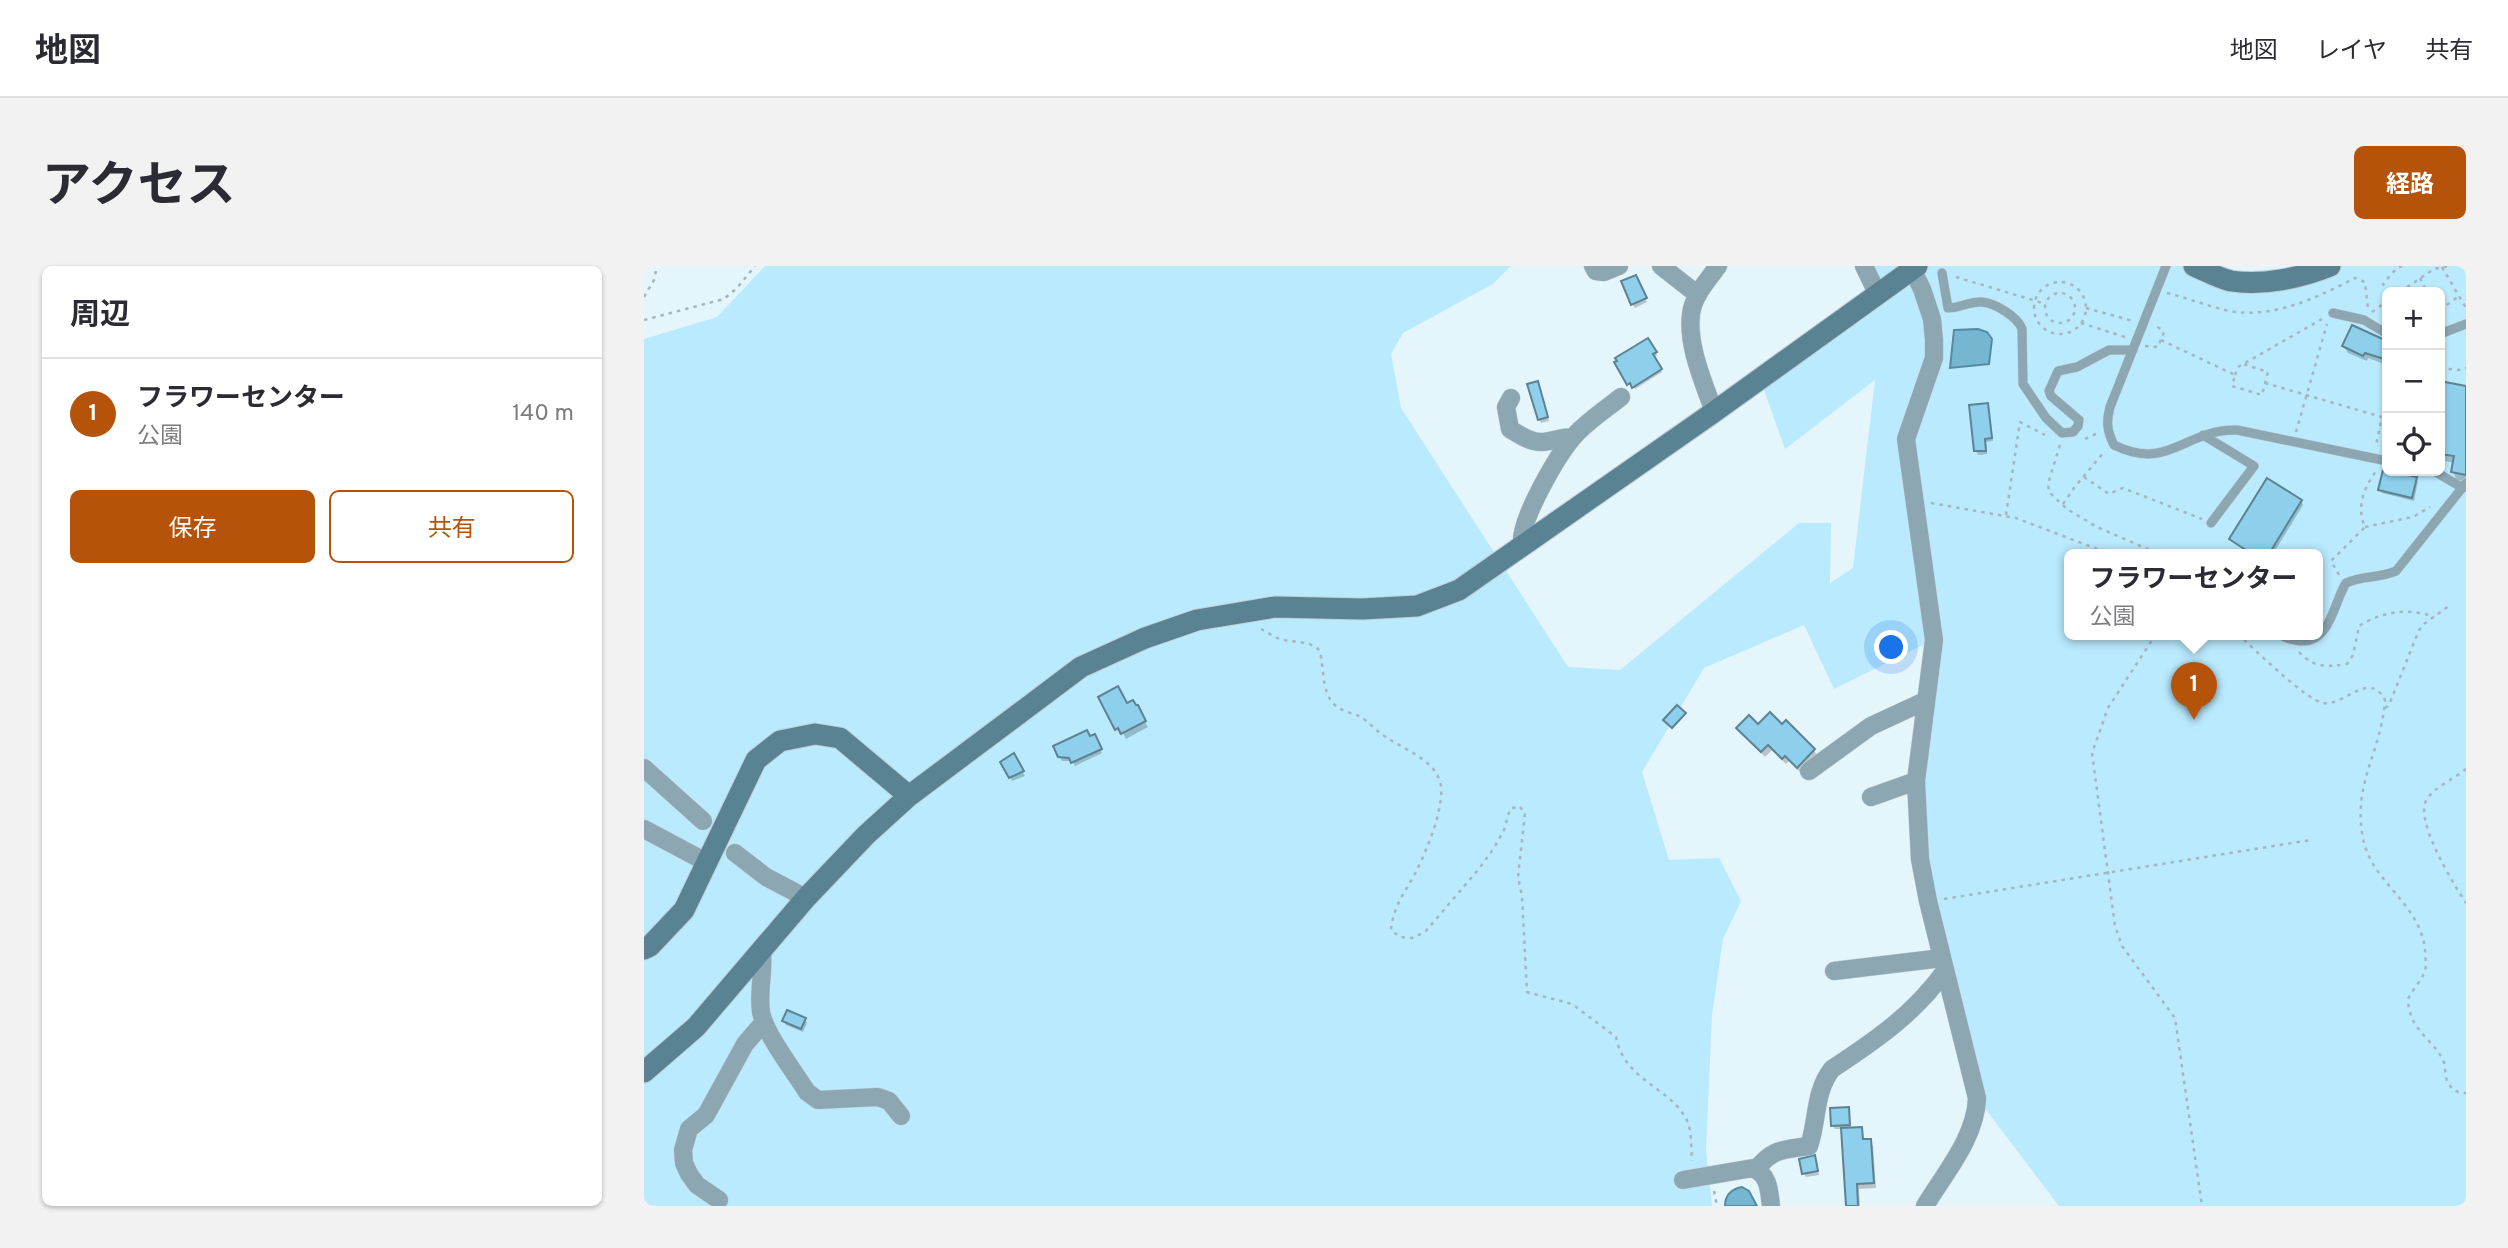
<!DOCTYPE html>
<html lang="ja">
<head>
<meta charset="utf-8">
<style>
  body { margin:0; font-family:Overpass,"Noto Sans JP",sans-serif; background:#f2f2f3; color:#2b2b33 }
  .controls { position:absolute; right:21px; top:21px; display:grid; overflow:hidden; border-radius:10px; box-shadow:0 2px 5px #0004 }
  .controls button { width:63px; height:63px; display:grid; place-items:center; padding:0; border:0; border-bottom:2px solid #e1e1e2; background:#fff; color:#2b2b33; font:35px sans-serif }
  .you { position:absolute; left:1248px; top:382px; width:24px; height:24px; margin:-18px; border:5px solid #fff; border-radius:50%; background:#1a73e8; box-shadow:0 0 0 10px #1a73e833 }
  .badge { display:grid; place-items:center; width:46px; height:46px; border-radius:50%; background:#b45309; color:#fff; font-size:23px; font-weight:700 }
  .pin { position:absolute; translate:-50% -58px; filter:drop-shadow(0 2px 4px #0008) }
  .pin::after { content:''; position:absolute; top:37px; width:24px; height:21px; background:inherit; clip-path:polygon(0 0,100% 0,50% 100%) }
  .popup { position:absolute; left:1420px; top:283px; width:259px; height:91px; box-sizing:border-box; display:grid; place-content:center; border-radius:10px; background:#fff; filter:drop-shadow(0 2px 5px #0005); font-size:23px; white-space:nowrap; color:#7c7c81 }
  .popup b { font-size:26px; color:#2b2b33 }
  .popup::after { content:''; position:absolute; left:50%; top:100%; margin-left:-14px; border:14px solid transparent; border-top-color:#fff }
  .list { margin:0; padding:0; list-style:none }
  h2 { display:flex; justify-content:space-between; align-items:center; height:91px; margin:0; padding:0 28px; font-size:30px }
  h2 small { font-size:23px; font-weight:400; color:#7c7c81 }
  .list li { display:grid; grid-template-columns:46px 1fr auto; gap:21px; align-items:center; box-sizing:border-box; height:112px; padding:0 28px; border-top:2px solid #e1e1e2 }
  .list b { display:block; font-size:26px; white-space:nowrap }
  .list p { margin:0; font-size:23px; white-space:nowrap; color:#7c7c81 }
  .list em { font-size:23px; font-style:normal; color:#7c7c81 }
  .actions { display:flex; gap:14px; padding:21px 28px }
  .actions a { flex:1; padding:16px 0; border:2px solid #b45309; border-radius:10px; text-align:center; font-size:24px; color:#b45309 }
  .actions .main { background:#b45309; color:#fff }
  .icon { flex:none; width:38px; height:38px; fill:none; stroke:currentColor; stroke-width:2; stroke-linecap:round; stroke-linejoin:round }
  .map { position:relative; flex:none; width:1822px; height:940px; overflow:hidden; border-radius:10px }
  header { display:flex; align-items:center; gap:42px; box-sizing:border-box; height:98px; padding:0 35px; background:#fff; border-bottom:2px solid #e1e1e2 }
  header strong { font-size:33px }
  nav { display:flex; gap:38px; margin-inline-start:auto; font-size:24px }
  .intro { display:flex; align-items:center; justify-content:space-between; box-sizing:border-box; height:168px; padding:0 42px }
  h1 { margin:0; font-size:49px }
  .button { padding:18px 32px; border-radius:10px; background:#b45309; color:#fff; font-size:24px; font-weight:700 }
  main { display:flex; gap:42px; padding:0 42px }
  aside { flex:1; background:#fff; border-radius:10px; box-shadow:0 2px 5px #0004 }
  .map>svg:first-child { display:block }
  .green { fill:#baeafe; fill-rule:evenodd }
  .water { fill:#75b6d1; stroke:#588a9f; stroke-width:2 }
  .shadow { fill:#0003 }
  .building { fill:#8ecfeb; stroke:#5d8393; stroke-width:2 }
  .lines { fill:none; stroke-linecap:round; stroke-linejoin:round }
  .lane-casing { stroke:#c0cfd6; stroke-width:10 }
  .street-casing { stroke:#c0cfd6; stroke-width:19 }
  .secondary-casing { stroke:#c0cfd6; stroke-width:23 }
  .path { stroke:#a6b6bd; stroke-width:2.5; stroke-dasharray:3.5 5; stroke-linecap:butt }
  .lane { stroke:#8ca6b2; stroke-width:9 }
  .street { stroke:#8ca6b2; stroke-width:18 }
  .secondary { stroke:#598293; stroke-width:21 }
</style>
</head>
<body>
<header>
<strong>地図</strong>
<nav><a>地図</a><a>レイヤ</a><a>共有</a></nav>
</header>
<div class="intro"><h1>アクセス</h1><a class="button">経路</a></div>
<main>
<aside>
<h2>周辺<small></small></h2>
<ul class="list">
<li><span class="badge">1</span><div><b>フラワーセンター</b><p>公園</p></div><em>140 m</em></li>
</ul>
<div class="actions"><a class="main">保存</a><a>共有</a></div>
</aside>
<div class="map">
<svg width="1822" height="940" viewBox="0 0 1822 940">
  <rect width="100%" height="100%" fill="#e5f5fc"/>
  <path class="green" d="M121,0H867L849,18L759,67L747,88L757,142L924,401L976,404L1155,257H1187L1186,317L1209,302L1231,114L1141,183L1116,113L1233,28L1220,0H1550L1586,15L1686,0H1822V940H1415L1333,832L1273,546L1289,374L1190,423L1160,359L1060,402L998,506L1025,594L1075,592L1097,635L1079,673L1068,749L1062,884L1068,940H0V73L73,51ZM1743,26H1796V205H1743ZM1426,288H1674V368H1426Z"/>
  <path class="water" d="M1334,63L1343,66L1348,73L1345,98L1306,102L1310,64Z
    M1098,921L1105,925L1113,940H1081C1081,929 1088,923 1098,921Z"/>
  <path class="shadow" d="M991,11L1003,36L991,42L988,38Z
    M1709,61L1743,76V99L1724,92L1723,95L1704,87L1700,80Z
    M1004,74L1013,89L1009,92L1018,106L991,123L989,119L987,121L973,97Z
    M893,117L905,155L897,157L895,153Z
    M1796,117L1822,121V215L1813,214L1809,206L1810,197L1796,194Z
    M1343,139L1349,175L1342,176L1343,188L1334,189L1332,185Z
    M1772,213L1774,216L1770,235L1738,227L1736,224Z
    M1657,235L1659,239L1629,288H1607L1587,273Z
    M456,432L482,439L488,436L504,461L482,473L479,467L476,469Z
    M1114,461L1170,484L1173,490L1157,507L1145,495L1142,498L1128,484L1121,491L1095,462Z
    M450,470L458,487L431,500L428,495H418L411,481Z
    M370,489L381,510L368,515L358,496Z
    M161,753L163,757L159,766L142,759L140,755Z
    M1204,843L1207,863H1217L1221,875H1226L1229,880L1232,922L1215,923L1216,940H1204L1199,863H1191L1189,860Z
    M1170,891L1175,909L1162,911L1160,908Z"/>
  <path class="building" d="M992,9L1003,32L987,39L977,15Z
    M1708,59L1743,75V94L1721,87L1719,90L1698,80Z
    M1004,72L1013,86L1009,88L1018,103L988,122L986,117L983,119L970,96L973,95L971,92Z
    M894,115L904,151L894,154L883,118Z
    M1796,115L1822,120V209L1807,206L1810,190L1796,188Z
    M1344,137L1348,172L1341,173L1342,185H1330L1325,139Z
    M1739,204L1773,211L1768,232L1734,224Z
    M1623,212L1658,234L1625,288H1608L1585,273Z
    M474,420L483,437L489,434L492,439H494L502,455L477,468L474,462L471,464L454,431Z
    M1033,439L1042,447L1028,462L1019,454Z
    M1126,446L1138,458L1142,454L1171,483L1153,502L1141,490L1138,493L1124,479L1117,486L1092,462L1105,449L1114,458Z
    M443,464L446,470L451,468L458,483L427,497L425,492L414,491L409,480Z
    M370,487L380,505L365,512L356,496Z
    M143,744L162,752L157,763L138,755Z
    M1205,841L1206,859L1187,860L1186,842Z
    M1218,861L1219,873H1227L1230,917L1213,918L1214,940H1202L1197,862Z
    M1171,889L1174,905L1158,908L1155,893Z"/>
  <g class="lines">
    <g class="lane-casing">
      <path id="lane" d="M1522,0L1466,141C1462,156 1463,165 1470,179C1525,206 1540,163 1593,164L1743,195
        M1298,7L1304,42C1315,42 1327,35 1338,36C1351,37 1374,51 1378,63L1379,118L1402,152L1418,167L1429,166L1434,160L1435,154L1407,130L1405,125L1414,105L1433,101L1465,84H1489
        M1689,47L1720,54L1743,68
        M1796,68L1822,58
        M1559,169L1610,200L1567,257
        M1790,205L1819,222
        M1636,368C1642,373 1649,374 1657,375C1686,377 1690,336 1702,317C1719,309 1733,313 1752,305L1822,217"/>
    </g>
    <g class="street-casing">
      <path id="street" d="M949,0L952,5L960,6L975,0
        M1017,0L1054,29
        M1220,0L1233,27
        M1268,3L1278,23L1288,53L1290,74V92L1262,173L1290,374L1272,515L1276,593L1284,635L1333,832C1332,871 1301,907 1281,940
        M867,132L862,141L866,163C876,169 887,177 899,176C910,175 918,171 929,171
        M1070,146C1060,117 1043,80 1047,48C1049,30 1064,14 1074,0
        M878,280C874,256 914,188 931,169C944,155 962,143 977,131
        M0,502L59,555
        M1165,505L1227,460L1281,435
        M1227,531L1272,515
        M0,563L62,596
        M91,587L122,611L162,632
        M118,686C120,705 114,727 117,746C121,768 150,805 163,826L174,834L234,831L245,835L257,850
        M1190,705L1298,692
        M1112,904C1128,882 1140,884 1165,880C1174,854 1170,826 1188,803C1232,774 1270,748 1301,705
        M1039,914L1109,902C1125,909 1125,924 1127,940
        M75,934L53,919L45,908L40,897L39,884L45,863L62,849L101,778L120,756"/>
    </g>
    <g class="secondary-casing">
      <path id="secondary" d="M1550,0C1562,5 1574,12 1587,15C1619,20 1656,12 1686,0
        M0,683L6,680L40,644L112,494L136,475L171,468L196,472L265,530
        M0,806L52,761L162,632L222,569L265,530L437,401L501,372L553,354L631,341L718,343L773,340L815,324L1070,146L1273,0"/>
    </g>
    <path class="path" d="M1798,1L1822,42
      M1312,11L1402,38
      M1776,12L1783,26
      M1390 42a26 26 0 1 1 52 0a26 26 0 1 1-52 0Z
      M1746,26L1739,18L1752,3L1758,0
      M1756,26L1790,3L1803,0
      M1523,27C1544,32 1565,41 1586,45C1630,53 1674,31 1711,12L1721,16L1724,43
      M1401 42a15 15 0 1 1 30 0a15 15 0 1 1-30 0Z
      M0,31L10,14L13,0
      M1442,42L1489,55
      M1796,44L1815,30
      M1728,46L1743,35
      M0,54L80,33L93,22L111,0
      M1437,57L1481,71
      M1517,74L1591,109L1588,120L1618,129L1624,106L1599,98
      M1501,80L1514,81L1520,66L1510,58
      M1796,102L1814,104L1822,102
      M1591,109L1594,101L1678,53
      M1621,117L1738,151L1732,179
      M1652,166L1683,58
      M1441,173L1454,167
      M1416,179L1404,218L1405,226L1423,243L1453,261L1515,288
      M1440,211L1465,228L1479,222L1558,253
      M1287,237L1372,252L1466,288
      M1419,238L1430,222L1460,186
      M1362,249L1376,156L1401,169
      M1721,261L1769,251L1786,241
      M1695,309L1687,295L1721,261C1712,241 1720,222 1732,205
      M617,363C623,366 630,371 636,373C648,377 662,374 673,382C682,389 674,426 692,440C699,446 710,447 717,451C726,457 733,466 742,471C764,486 801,497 797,530C795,555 783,583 772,606C761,626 749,641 747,664L756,671L768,672L781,666L834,604L850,582L860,564L866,543L875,540L881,547L874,611L878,630L883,726L928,738L972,771C980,816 1030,822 1044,857C1048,867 1047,883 1048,895
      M1512,368L1464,442L1448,487L1471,660L1478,680L1531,752L1558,940
      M1594,368C1609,382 1662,434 1679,437C1700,441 1725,403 1741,434C1738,484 1708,518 1719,572C1727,616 1775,636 1781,683C1781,690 1783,698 1781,705C1777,715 1769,723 1764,733C1765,762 1784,770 1797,790C1804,800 1798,812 1807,821C1811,826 1816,827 1822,827
      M1655,386C1670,402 1682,401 1703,398L1709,389L1715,360C1737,346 1765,341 1790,351
      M1741,442L1745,439L1775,364L1780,358L1805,340
      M1822,503C1810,513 1792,520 1783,533C1769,553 1810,619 1822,637
      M1300,633L1667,574
      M1070,925L1073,940"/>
    <use href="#lane" class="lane"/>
    <use href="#street" class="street"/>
    <use href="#secondary" class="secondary"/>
  </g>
</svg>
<div class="controls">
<button>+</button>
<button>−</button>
<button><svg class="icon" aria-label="locate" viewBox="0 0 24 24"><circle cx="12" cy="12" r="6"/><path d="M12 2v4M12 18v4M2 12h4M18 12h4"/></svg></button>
</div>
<div class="you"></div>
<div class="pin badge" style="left:1550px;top:454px">1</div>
<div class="popup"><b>フラワーセンター</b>公園</div>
</div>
</main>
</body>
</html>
